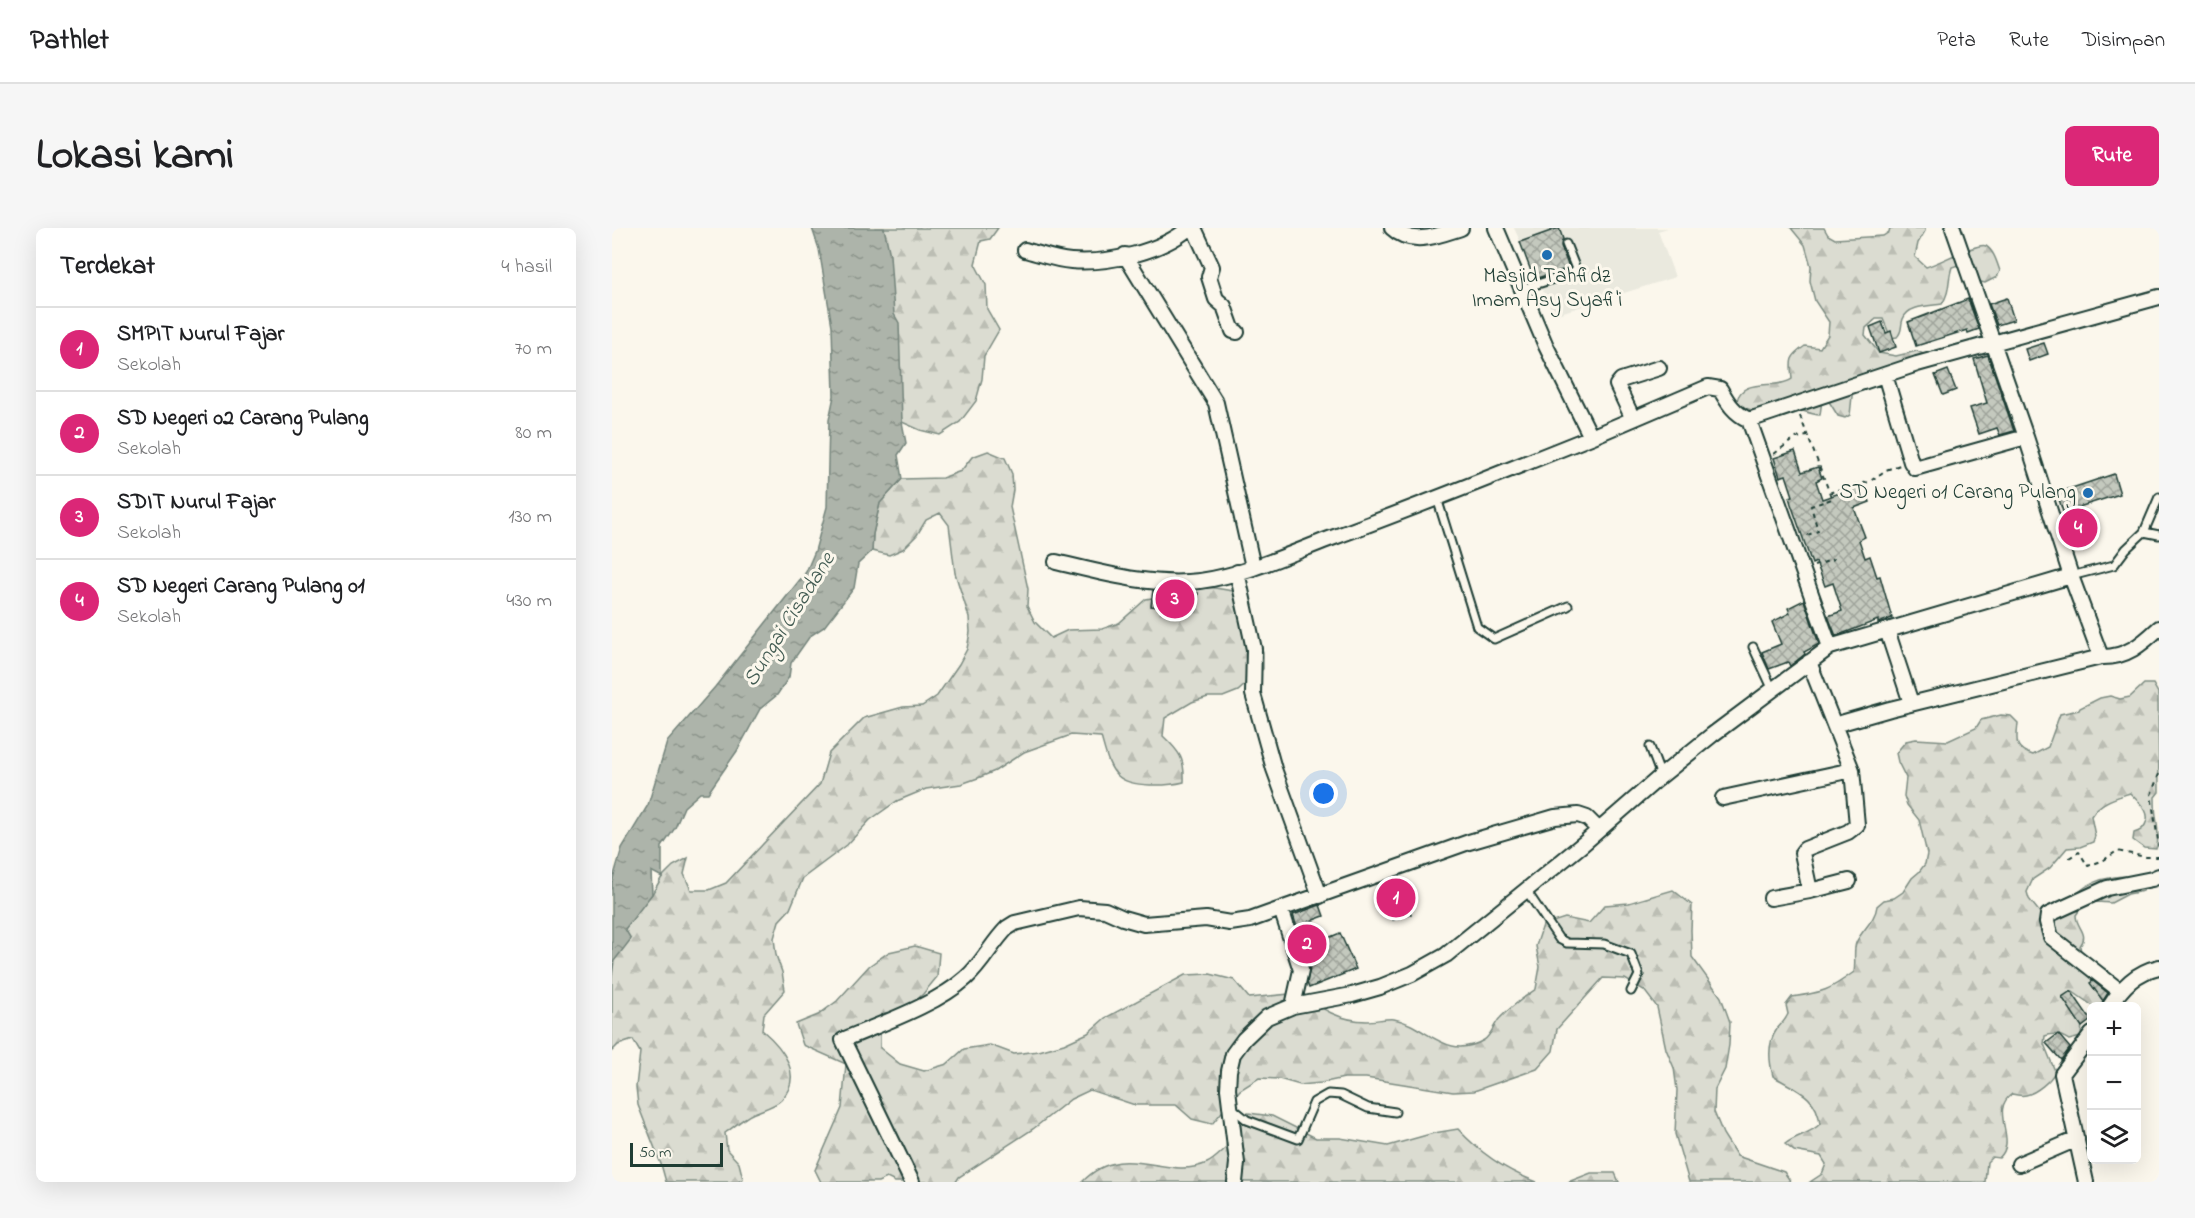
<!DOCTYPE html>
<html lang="id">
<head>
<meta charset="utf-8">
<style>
  body { margin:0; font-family:"Indie Flower",sans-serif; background:#f6f6f6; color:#202124 }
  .controls { position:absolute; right:18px; bottom:18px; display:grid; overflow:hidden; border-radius:9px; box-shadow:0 6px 24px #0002 }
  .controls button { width:54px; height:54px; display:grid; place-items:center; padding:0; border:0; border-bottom:2px solid #e0e0e0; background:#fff; color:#202124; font:30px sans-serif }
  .scale { position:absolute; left:18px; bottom:15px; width:93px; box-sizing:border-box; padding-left:6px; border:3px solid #1f3d34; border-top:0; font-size:16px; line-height:21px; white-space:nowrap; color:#1f3d34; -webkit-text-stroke:4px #fbf7ec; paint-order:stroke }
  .you { position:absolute; left:712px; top:566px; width:21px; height:21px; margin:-15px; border:4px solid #fff; border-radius:50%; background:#1a73e8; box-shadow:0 0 0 9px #1a73e833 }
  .badge { display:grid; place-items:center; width:39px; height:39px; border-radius:50%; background:#db2777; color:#fff; font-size:20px; font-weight:700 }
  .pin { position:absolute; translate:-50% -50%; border:3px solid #fff; box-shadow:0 2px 6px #0006 }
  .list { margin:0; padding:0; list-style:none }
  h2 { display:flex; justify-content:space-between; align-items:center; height:78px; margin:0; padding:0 24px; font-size:26px }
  h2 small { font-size:20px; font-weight:400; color:#757577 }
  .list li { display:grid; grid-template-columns:39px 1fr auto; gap:18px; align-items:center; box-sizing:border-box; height:84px; padding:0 24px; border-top:2px solid #e0e0e0 }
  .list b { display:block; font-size:22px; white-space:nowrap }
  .list p { margin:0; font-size:20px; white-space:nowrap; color:#757577 }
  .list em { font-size:20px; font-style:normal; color:#757577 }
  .icon { flex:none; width:33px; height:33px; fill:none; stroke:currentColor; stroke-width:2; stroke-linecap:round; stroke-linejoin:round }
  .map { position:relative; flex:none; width:1547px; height:954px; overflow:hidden; border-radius:9px }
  header { display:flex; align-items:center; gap:36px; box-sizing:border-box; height:84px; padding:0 30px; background:#fff; border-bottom:2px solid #e0e0e0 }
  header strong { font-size:28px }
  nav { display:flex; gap:33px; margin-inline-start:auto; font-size:21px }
  .intro { display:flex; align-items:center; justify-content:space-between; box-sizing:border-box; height:144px; padding:0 36px }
  h1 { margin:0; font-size:42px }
  .button { padding:15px 27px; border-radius:9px; background:#db2777; color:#fff; font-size:21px; font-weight:700 }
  main { display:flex; gap:36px; padding:0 36px }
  aside { flex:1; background:#fff; border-radius:9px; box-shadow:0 6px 24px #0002 }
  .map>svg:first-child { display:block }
  .built { fill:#eae9de }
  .forest { fill:url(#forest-firs); stroke:#7d8c82; stroke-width:1.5 }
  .water { fill:url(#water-ripples); stroke:#74847b; stroke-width:1.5 }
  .building { fill:url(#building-cross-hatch); stroke:#1f3d34; stroke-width:1.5 }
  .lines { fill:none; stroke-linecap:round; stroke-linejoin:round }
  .lane-casing { stroke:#1f3d34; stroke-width:11 }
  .street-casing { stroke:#1f3d34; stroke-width:18 }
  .path { stroke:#1f3d34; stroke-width:2; stroke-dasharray:4.5 4.5; stroke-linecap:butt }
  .lane { stroke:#fbf7ec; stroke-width:7 }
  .street { stroke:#fbf7ec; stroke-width:14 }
  .poi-dot { fill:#1f6fb2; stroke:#fbf7ec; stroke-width:2 }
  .labels { text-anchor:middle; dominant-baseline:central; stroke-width:6; stroke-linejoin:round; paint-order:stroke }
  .poi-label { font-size:21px; fill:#1f3d34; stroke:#fbf7ec }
  .water-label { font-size:22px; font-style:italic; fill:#425b52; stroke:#fbf7ec }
</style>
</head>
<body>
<header>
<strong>Pathlet</strong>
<nav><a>Peta</a><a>Rute</a><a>Disimpan</a></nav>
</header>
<div class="intro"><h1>Lokasi kami</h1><a class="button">Rute</a></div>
<main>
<aside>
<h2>Terdekat<small>4 hasil</small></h2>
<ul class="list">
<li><span class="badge">1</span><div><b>SMPIT Nurul Fajar</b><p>Sekolah</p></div><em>70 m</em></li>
<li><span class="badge">2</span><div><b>SD Negeri 02 Carang Pulang</b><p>Sekolah</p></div><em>80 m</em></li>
<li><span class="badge">3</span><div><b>SDIT Nurul Fajar</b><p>Sekolah</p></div><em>130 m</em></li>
<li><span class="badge">4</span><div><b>SD Negeri Carang Pulang 01</b><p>Sekolah</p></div><em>430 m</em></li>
</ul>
</aside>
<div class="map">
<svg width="1547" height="954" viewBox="0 0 1547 954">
  <defs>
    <pattern id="forest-firs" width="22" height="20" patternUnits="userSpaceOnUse" patternTransform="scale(1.5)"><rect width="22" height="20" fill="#dbdcd1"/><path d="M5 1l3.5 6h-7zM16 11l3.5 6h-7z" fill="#bcbeb4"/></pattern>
    <pattern id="water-ripples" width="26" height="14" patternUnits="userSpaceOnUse" patternTransform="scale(1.5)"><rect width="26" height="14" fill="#adb4aa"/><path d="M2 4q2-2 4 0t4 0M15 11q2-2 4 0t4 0" fill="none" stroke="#8c948b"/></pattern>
    <pattern id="building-cross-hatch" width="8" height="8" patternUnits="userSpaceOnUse" patternTransform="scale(1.5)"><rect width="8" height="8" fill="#c4c9be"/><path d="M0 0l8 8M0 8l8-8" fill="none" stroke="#9fa49b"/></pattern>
  </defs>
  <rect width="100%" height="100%" fill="#fbf7ec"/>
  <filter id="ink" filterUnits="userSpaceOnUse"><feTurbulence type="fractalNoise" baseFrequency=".0167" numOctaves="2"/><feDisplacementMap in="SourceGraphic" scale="12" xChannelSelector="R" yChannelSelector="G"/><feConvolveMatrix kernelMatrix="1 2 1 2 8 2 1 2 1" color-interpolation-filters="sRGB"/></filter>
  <g filter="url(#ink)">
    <path class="built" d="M902,0H1056L1046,3L1063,49L942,87Z"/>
    <path class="forest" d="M263,0H386L378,11L369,13L363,36L374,57L375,81L387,102L372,128L370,151L364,173L348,194L328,207L308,202L290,194Z
      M1179,0H1212L1216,7L1223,11L1271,8L1277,4L1278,0H1313V3L1306,15L1303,29L1314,39C1325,36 1366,14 1374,18C1382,23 1385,35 1388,43L1385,49L1373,55L1360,52L1352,42L1346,37L1340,39C1335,54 1339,62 1330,76C1318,78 1296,77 1291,91C1288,99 1291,103 1285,109L1279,110L1271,91H1264L1254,100L1253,107L1267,125L1284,128L1305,123L1318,129L1320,136L1316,141L1283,140L1241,159L1238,187L1233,190L1226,188L1213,167L1210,172L1208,187C1197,186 1185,180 1175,180C1158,180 1138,189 1125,173C1129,149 1165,162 1180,151C1178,132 1177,129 1193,118L1208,120L1216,107L1217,94L1203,73L1198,53L1199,38L1193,17Z
      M376,223L393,230L400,246L401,262L398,279L416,361L415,378L423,394L439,410L456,402L490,401L507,395L534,371L570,365L586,359L603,360L621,363L635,374L651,424V441L626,463L611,469H596L580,474L553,490L551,508C568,524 573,531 572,554C556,558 519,560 506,548C496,539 493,522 489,509L459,507L412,524L383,543L366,550L349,556L314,561L285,573L258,592L235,617L191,650L178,681L167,693L162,710L164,727L170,744L173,762L152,786L150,802C170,819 193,847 169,872C162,879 148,882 140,886C130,891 122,899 113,905L115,922L127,935L131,951L126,954H54L49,936L26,877L24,859L28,824L21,812L6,817L0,823V720L29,677L40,666L50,649L61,638L76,630L72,646L79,662H97L114,655L208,556L217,525L252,490L291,479L310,478L325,468L347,436L355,421L358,404L357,389L343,345L337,297L328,285L314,292L305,307L291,321L277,327L260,323L261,306L268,275L290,251L330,250L349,243L360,229Z
      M1532,456H1541L1546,465L1547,564L1543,569C1543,575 1543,582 1544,588C1546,599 1547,612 1544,621L1532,620L1521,612L1522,605C1528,603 1530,602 1533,597C1541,584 1526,574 1518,565C1503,570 1488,574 1479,588L1483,608L1481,614L1468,619L1455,620L1438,640L1421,651L1415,664L1417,671L1429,686C1449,688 1455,674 1468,663C1483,650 1520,641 1534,657L1531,663L1516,666L1499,675L1485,674L1472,676L1464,687C1464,700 1478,705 1468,718L1469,725L1478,736V750C1487,756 1494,760 1493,772L1488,777L1481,778L1461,764L1450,769L1470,794L1469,809L1457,812C1448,807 1443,804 1433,808L1432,816L1443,843C1440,852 1424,865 1414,867C1410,868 1404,867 1400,866C1376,883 1407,912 1387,930L1380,929L1375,934L1373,954H1198L1210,946L1214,936L1209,928L1182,923L1173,916C1184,907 1198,906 1208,896C1205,867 1184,862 1161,848C1157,833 1155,815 1165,801C1169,796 1173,793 1176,786L1174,777L1180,769C1212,764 1216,763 1242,744C1244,735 1241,723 1244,715C1250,701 1263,694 1265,678L1272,672L1282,670L1291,664L1300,650L1307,644L1313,636L1315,626L1307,592L1295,577L1292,568L1294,550L1286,534L1284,525L1294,513L1304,511L1336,513L1364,500L1369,492L1389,487L1399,488L1406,495C1404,514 1402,521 1421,527L1436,519L1448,486L1467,482L1468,480L1488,470L1498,468L1508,471L1518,469Z
      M1061,662L1080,677L1079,702L1080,729L1109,769L1118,794L1117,817L1113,841L1103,861L1102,884L1111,906L1125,928L1172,944L1179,954H1077L1063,906L1065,862L1062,840L1054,821L1045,779L1032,762L1013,751L991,750L945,801L941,823L925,841L862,863L841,864L754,850H732L709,855L688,857L667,851L647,850L628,862L600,896L580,891L564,877H523L478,862L459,871L421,901L347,949L344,954H283L275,950L266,954H209L203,942L230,880L234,836L191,817L184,796L206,787L225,773L257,738L277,724L303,718L327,725L325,749L311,766L294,782L272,785L268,797V820L288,836L312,843L335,836L352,821L378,817L402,826L427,823L452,816L476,805L493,790L573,747L598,746L622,752L637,770L688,765C709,781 728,793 755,793C764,793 774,790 782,791C815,797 834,834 872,812C879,808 882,796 888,790C899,778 911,770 924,761L928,739L924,718L931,697L953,690L977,695L993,677L1017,675Z
      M636,885L660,888L704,910H728L776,918L822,905L846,901C868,925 894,943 925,954H470C513,910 553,954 595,935C602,932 608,925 614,920L616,898Z
      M979,945H1003L1007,954H956Z"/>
    <path class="water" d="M200,0H272L278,27L282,86L287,95L290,194L294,215L286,227L290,251L268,275L261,306L260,323L246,336L242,360L212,399L198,408L179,435L177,449L165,467L148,481L125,523L96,565H88L72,579L63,600L50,619V649L39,643L40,666L13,701L19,711L2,733L0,749V654L10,620L36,577L55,514L103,459L194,344L203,323L215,279L217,192L222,168L220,98L207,21Z"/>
    <path class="building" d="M947,0L951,11L949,18L957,40L922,51L908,14Z
      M1395,70L1402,92L1385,97L1377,76Z
      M1356,71L1367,101L1356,105L1355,102L1304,118L1296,94Z
      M1270,94L1274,105L1279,103L1284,119L1267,125L1258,99Z
      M1432,115L1436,126L1417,133L1413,121Z
      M1376,127L1402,203L1388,207L1385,200L1367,206L1358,180L1375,175L1362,131Z
      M1336,142L1344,162L1331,167L1323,147Z
      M1183,223L1190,244L1206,239L1210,250L1204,253L1210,271L1252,257L1258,274L1242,280L1253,309L1247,312L1253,330L1258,328L1265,349L1268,348L1280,390L1266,395V392L1224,408L1216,388L1230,383L1221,355L1213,358L1204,334L1200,336L1179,276L1177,269L1181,268L1174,247L1168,249L1162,230Z
      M1502,246L1508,266L1451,284L1445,265Z
      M541,362L586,365L584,383L539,378Z
      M1192,372L1207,416L1192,424L1193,426L1178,438L1176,434L1157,441L1150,424L1169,416L1160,394L1178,385L1176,380Z
      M787,649L799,686L781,692L770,655Z
      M708,677L712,688L696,694L704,715L728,705L744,741L697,760L695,755L698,739L681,687Z
      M1481,753L1496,765L1491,773L1478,755Z
      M1459,763L1479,792L1470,799L1450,769Z
      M1446,806L1458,820L1449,832L1434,815Z"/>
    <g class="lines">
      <g class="lane-casing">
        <path id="lane" d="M910,61L960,45L964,41L954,16
          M1547,269L1532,304L1547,307
          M825,270L865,399L882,411L956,378
          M1459,348L1502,337L1514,321L1532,304
          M1141,419L1161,462
          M1038,519L1049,548
          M914,662L947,711L955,715L992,716L1019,726L1027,747L1019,763
          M619,879L635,892L686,911L702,874L716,866L729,867L756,880L783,884"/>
      </g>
      <g class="street-casing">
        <path id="street" d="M582,0L600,39L597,49L604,71L612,78L621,103L625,104
          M780,0C800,19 827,7 849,0
          M884,0L934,118L979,209L1096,159L1108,161C1116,175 1122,185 1137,192L1305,136L1547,69
          M1341,0L1414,209L1459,348L1489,429C1514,430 1530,416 1547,400
          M413,22C428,26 444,32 459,33C496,36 549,24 577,0
          M513,27L604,175L641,339
          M1273,147L1299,234L1303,240L1414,209
          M1021,191L1005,157L1009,152L1047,140
          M1137,192L1218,419
          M444,334C491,345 539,359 588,353C632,347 675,327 717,311C805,279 892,244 979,209
          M625,344L642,421L641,466L662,541L708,668
          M1275,402L1299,475
          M1197,434L1240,542L1245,597L1236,604L1193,621L1190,625L1198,663
          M1222,497L1278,481L1489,429
          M1111,570L1240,542
          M1159,670L1198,663L1237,653
          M669,681L689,742L681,778
          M1508,763L1439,709L1435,694L1436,687L1495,660L1540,651L1547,648
          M1498,778C1510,759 1524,744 1547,739
          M1407,936L1465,911
          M300,954L231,812C268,796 324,777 354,750C370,736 380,715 395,700L403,695L467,680L493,682L511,690L532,696L594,691L618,695L638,692L857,614L943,589L966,587L975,590L986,601
          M623,954L625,935L616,861L617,843L621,826L632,811L655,789L681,778L740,767L768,759L800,746L834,727L971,616L1049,548L1100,507L1218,419L1459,348
          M1474,954L1450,846L1480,806"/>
      </g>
      <path class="path" d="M1188,188L1220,271L1199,278L1206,303L1193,308
        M1162,226L1183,210L1195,208
        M1217,265L1240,257L1257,254L1274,242L1288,237
        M1202,338L1222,331
        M1547,546L1539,567L1547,619
        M1457,630L1467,624L1476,638L1492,632L1505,623L1534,629H1547"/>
      <use href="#lane" class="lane"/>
      <use href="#street" class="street"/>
    </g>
  </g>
  <g class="poi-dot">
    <circle cx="935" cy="27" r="6"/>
    <circle cx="1476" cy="265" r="6"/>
  </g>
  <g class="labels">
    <g class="poi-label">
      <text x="935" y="49">Masjid Tahfidz<tspan x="935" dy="24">Imam Asy Syafi'i</tspan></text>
      <text x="1464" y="265" text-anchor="end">SD Negeri 01 Carang Pulang</text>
    </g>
    <g class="water-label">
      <text transform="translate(178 392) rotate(-58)">Sungai Cisadane</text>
    </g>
  </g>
</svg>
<div class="controls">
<button>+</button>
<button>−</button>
<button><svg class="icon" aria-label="layers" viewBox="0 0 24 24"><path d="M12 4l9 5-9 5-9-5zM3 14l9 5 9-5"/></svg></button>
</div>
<div class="scale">50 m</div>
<div class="you"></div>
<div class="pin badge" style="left:784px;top:670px">1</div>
<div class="pin badge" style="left:695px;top:716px">2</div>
<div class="pin badge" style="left:563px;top:371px">3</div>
<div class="pin badge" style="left:1466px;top:300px">4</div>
</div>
</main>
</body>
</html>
